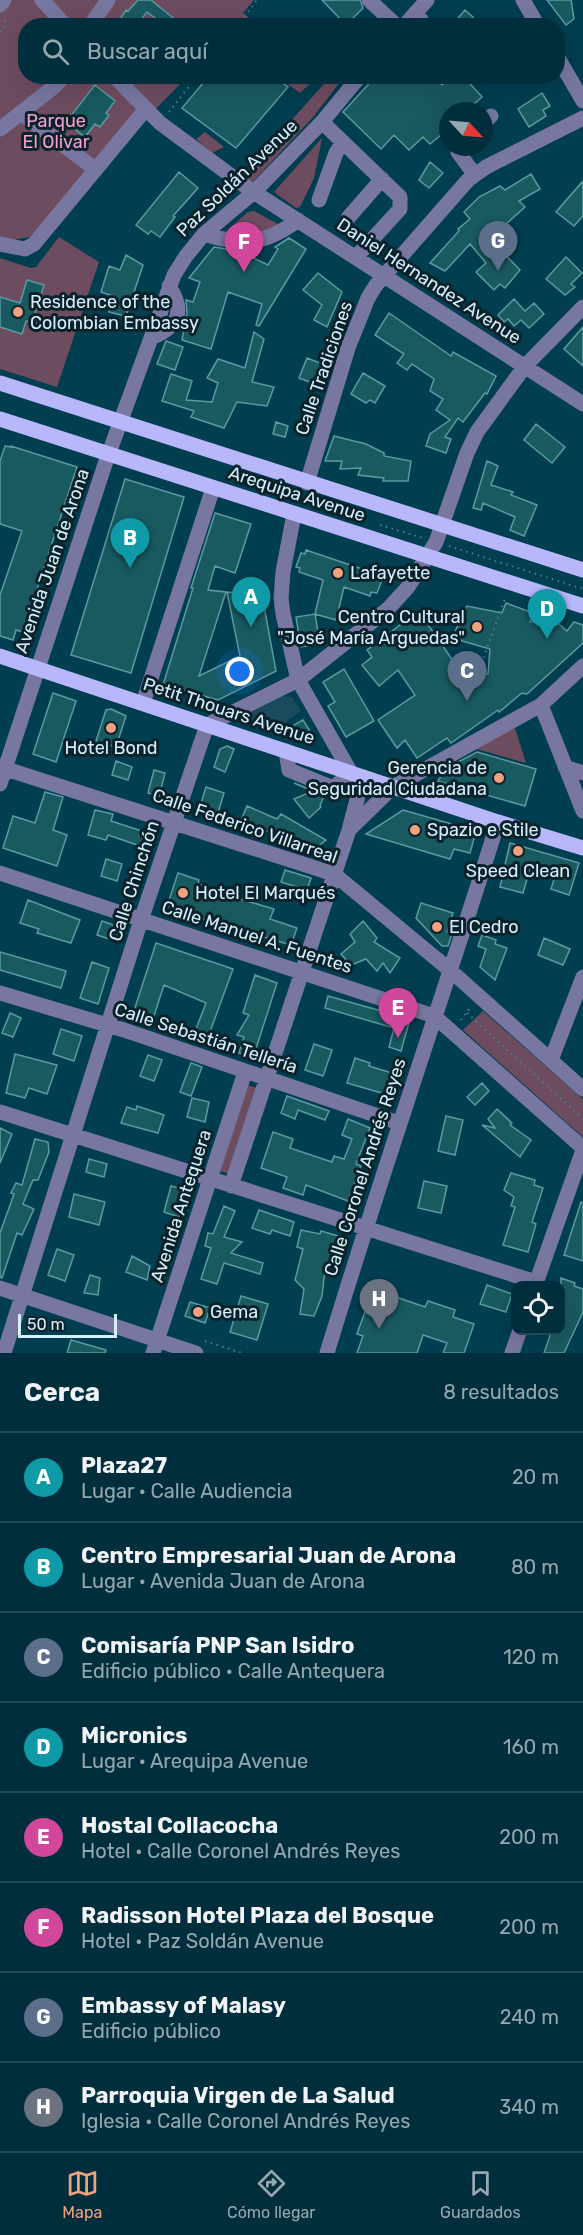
<!DOCTYPE html>
<html lang="es">
<head>
<meta charset="utf-8">
<style>
  body { margin:0; font-family:Rubik,sans-serif; background:#0a3643; color:#f1f3f6 }
  .controls { position:absolute; right:18px; bottom:18px; display:grid; overflow:hidden; border-radius:12px; box-shadow:0 6px 24px #0002 }
  .controls button { width:54px; height:54px; display:grid; place-items:center; padding:0; border:0; border-bottom:2px solid #224a56; background:#002e3c; color:#f1f3f6; font:30px sans-serif }
  .compass { position:absolute; left:439px; top:102px; width:54px; height:54px; border-radius:50%; background:#002e3c; box-shadow:0 6px 24px #0002; rotate:116deg }
  .scale { position:absolute; left:18px; bottom:15px; width:99px; box-sizing:border-box; padding-left:6px; border:3px solid #d5f0fb; border-top:0; font-size:16px; line-height:21px; white-space:nowrap; color:#d5f0fb; -webkit-text-stroke:4px #0c222a; paint-order:stroke }
  .you { position:absolute; left:240px; top:672px; width:21px; height:21px; margin:-15px; border:4px solid #fff; border-radius:50%; background:#1a73e8; box-shadow:0 0 0 9px #1a73e833 }
  .badge { display:grid; place-items:center; width:39px; height:39px; border-radius:50%; background:#f1a17d; color:#fff; font-size:20px; font-weight:700 }
  .pin { position:absolute; translate:-50% -50px; filter:drop-shadow(0 2px 3px #0008) }
  .pin::after { content:''; position:absolute; top:32px; width:21px; height:18px; background:inherit; clip-path:polygon(0 0,100% 0,50% 100%) }
  .list { margin:0; padding:0; list-style:none }
  h2 { display:flex; justify-content:space-between; align-items:center; height:78px; margin:0; padding:0 24px; font-size:26px }
  h2 small { font-size:20px; font-weight:400; color:#95a8af }
  .list li { display:grid; grid-template-columns:39px 1fr auto; gap:18px; align-items:center; box-sizing:border-box; height:90px; padding:0 24px; border-top:2px solid #224a56 }
  .list b { display:block; font-size:22px; white-space:nowrap }
  .list p { margin:0; font-size:20px; white-space:nowrap; color:#95a8af }
  .list em { font-size:20px; font-style:normal; color:#95a8af }
  .icon { flex:none; width:33px; height:33px; fill:none; stroke:currentColor; stroke-width:2; stroke-linecap:round; stroke-linejoin:round }
  .map { position:relative; flex:none; width:583px; height:1353px; overflow:hidden }
  .search { position:absolute; background:#002e3c; box-shadow:0 6px 24px #0002; left:18px; right:18px; top:18px; height:66px; display:flex; align-items:center; gap:15px; box-sizing:border-box; padding:0 21px; border-radius:24px; color:#95a8af; font-size:22px }
  .sheet { height:798px; background:#002e3c }
  nav { display:flex; justify-content:space-around; align-items:center; box-sizing:border-box; height:84px; border-top:2px solid #224a56; background:#002e3c; font-size:16px; color:#95a8af }
  nav a { display:grid; justify-items:center; gap:3px }
  nav .on { color:#f1a17d }
  .map>svg:first-child { display:block }
  .built { fill:#1a4b5c }
  .green { fill:#6e4c5f }
  .building { fill:#195a61; stroke:#5c9aa1; stroke-width:1.5 }
  .lines { fill:none; stroke-linecap:round; stroke-linejoin:round }
  .path { stroke:#4d7f8e; stroke-width:2; stroke-dasharray:1.5 4.5; stroke-linecap:butt }
  .minor { stroke:#7877a1; stroke-width:15 }
  .major { stroke:#b9b7fc; stroke-width:15 }
  .poi-dot { fill:#f1a17d; stroke:#0c222a; stroke-width:2 }
  .labels { text-anchor:middle; dominant-baseline:central; stroke-width:6; stroke-linejoin:round; paint-order:stroke }
  .park-label { font-size:18px; fill:#f4a1cf; stroke:#0c222a }
  .street-label { font-size:18px; fill:#d5f0fb; stroke:#0c222a }
  .poi-label { font-size:18px; fill:#d5f0fb; stroke:#0c222a; text-anchor:start }
</style>
</head>
<body>
<div class="map">
<svg width="583" height="1353" viewBox="0 0 583 1353">
  <rect width="100%" height="100%" fill="#003e50"/>
  <path class="built" d="M283,696L292,697L301,711L288,720L284,731L241,716Z"/>
  <path class="green" d="M0,0H254L243,13L258,25L26,26V76L187,77L30,237L11,240L0,237Z
    M278,77H317L300,93Z
    M330,77H344L313,117L250,185L241,177Z
    M205,132L224,147L212,153L196,139Z
    M322,138L314,178L300,207L296,208L274,192Z
    M254,211L280,225L262,232L239,237L225,232L248,212Z
    M59,237L99,262L57,387L0,369V258L31,268L36,267Z
    M515,728L526,763L473,748Z
    M483,1011L583,1099V1137L463,1030Z
    M245,1084L257,1088L229,1174L217,1170Z"/>
  <path class="building" d="M138,0H151L183,26H166L147,12L136,26H116L126,10L128,11Z
    M322,0H360L363,8L346,25Z
    M547,0H571L574,19L566,25Z
    M465,10L473,17L465,26H451Z
    M209,76H273L288,87L236,148L182,108Z
    M376,76H427L431,80L436,79L442,85L451,76H463L482,97L466,111H448V129L430,144L423,137L409,150L394,135L381,149L343,112Z
    M95,85L115,101L106,113L109,115L100,127L95,124L85,137L66,122Z
    M542,93L550,106L543,110L546,116L529,127L518,109Z
    M430,162L443,173L429,188L419,180Z
    M179,172L198,188L173,216L175,217L160,237L151,231L148,234L136,225Z
    M531,174L540,189L519,201L525,207L497,232L500,236L493,242L520,270L505,288L500,284L494,290L476,272L486,263L470,244L445,271L430,263L459,231L458,229L470,219L464,212L479,197L500,186L505,190Z
    M583,181V216L574,226L556,212Z
    M289,238L306,249L259,326L256,325L262,304L228,292L211,349L182,340L187,313L186,300L193,302L200,282L189,278L214,247L239,251L268,265L278,249L275,247Z
    M126,255L143,265L126,316L109,312L113,296L101,292L109,266L120,270Z
    M566,257L582,273L571,284L575,287L565,295L546,279Z
    M318,273L342,292L327,327L314,320L322,305L303,290Z
    M27,280L44,285L32,322L26,321L22,334L0,327V297L20,303Z
    M514,299L525,311L534,303L544,314L529,328L521,320L514,326L508,319L504,322L498,315Z
    M389,313L451,356L453,352L496,376L487,394L485,393L463,422L458,418L445,437L451,439L446,453L426,446L430,434L450,420L436,410L443,399L430,391L434,379L412,364L407,370L397,363L404,354L375,335Z
    M583,327V366L564,349Z
    M254,332L264,339L252,382L274,387L267,406L237,402L224,428L191,417L194,411L162,401L171,374L192,381L186,400L212,402L218,383L207,378L218,359L245,368Z
    M166,341L183,347L175,370L157,364Z
    M307,358L322,364L315,384L299,378Z
    M363,373L385,386L375,403L370,400L366,403L351,394Z
    M276,422L288,426L285,437L273,434Z
    M536,424L565,447L552,463L524,440Z
    M334,436L366,444L384,453V456L411,461L408,481H383L384,478L358,475L361,468L340,469L342,461H325Z
    M5,446L11,447V446L77,467L23,632L16,630L13,640L0,636V595L22,531L0,524V461Z
    M487,461L498,466L491,485L513,492L511,495L537,505L524,536L510,530L515,517L483,503L481,510L473,508Z
    M125,479L184,497L131,673L71,655Z
    M215,513L251,524L235,573L215,566L208,590L226,592L199,676L240,656L227,592L262,595L276,671L218,700L163,685L193,588H191Z
    M306,550L377,574L376,578L382,580L377,593L371,592L370,596L344,587L336,620L315,614L323,580L299,572L300,568L296,567L301,553L305,554Z
    M506,603L533,613L530,622L554,620L567,631L574,622L583,625V643L527,694L522,693L499,712L498,710L451,743L447,738L417,758L405,740L397,748L378,720L415,695L398,670L379,686L362,665L372,657L367,650L416,613H420L471,687L478,671L488,674L490,649L452,638L467,606L502,613Z
    M315,614L320,644L301,647L296,617Z
    M344,669L374,721L346,737L328,706L335,702L323,682Z
    M53,693L76,701L56,762L33,754Z
    M111,709L126,716L116,747L96,741L106,710Z
    M303,720L313,736L283,731Z
    M227,746L234,749L225,772L214,767L220,749Z
    M477,752L536,769L525,806L438,781L445,769Z
    M116,761L132,767L128,780L112,775Z
    M154,770L165,773L159,796L148,793Z
    M294,783L324,795L320,806L321,807L309,818L294,799L313,791Z
    M206,787L224,793L217,816L199,810Z
    M45,792L63,797L53,830L67,835L57,866L3,848L13,816L35,823Z
    M247,806L277,819L281,814L326,840L311,852L269,837V832L241,820Z
    M95,810L113,814L111,821L148,833L143,847L108,835L106,840L88,835Z
    M403,810L473,830L475,835L470,853L454,849L450,859L366,834Z
    M510,843L579,863L569,895L551,889L556,873L531,865L523,893L500,887Z
    M106,859L122,864L117,881L101,876Z
    M285,870L311,878L307,890L281,882Z
    M178,873L199,880L198,884L234,895L233,897L274,909L270,919L297,928L291,945L264,937L263,941L167,906Z
    M28,900L80,920L71,943L37,933L39,929L20,923Z
    M421,903L453,913L447,932L452,934L448,946H442L416,918Z
    M102,921L122,928L118,942L97,935Z
    M363,921L377,938L374,942L400,958L390,973L383,963L377,971L366,959L351,965L341,954L355,942L350,934Z
    M482,935L496,940L495,944L507,948L495,980L480,967L486,949L478,946Z
    M544,938L570,949L563,965L538,955Z
    M156,943L233,969L207,1040L194,1034L206,1003L164,985L150,1028L131,1020Z
    M0,952L66,971L61,988L0,970Z
    M92,962L109,968L98,1004L80,998Z
    M255,975L277,983L253,1058L239,1053L244,1037L237,1035L249,1015L243,1013Z
    M328,996L410,1019L401,1051L389,1047L394,1028L325,1008Z
    M10,1013L21,1018L13,1037L2,1033Z
    M61,1029L82,1036L74,1061L53,1054Z
    M314,1044L332,1050L323,1076L305,1070Z
    M15,1054L57,1065L47,1094L29,1088L25,1098L6,1093Z
    M148,1055L162,1060L154,1081L140,1076Z
    M355,1058L370,1063L369,1066L392,1073L385,1094L347,1083Z
    M191,1063L202,1067L191,1096L180,1092Z
    M482,1083L489,1091L475,1105L467,1097Z
    M287,1096L329,1111L325,1120L298,1110L295,1119L281,1113Z
    M192,1098L209,1102L205,1122L187,1117Z
    M137,1106L164,1115L158,1133L121,1123L127,1107L136,1110Z
    M497,1109L512,1123L510,1125L531,1140L520,1157L482,1125L495,1128L488,1119Z
    M446,1116L463,1120L455,1155L438,1151Z
    M348,1119L370,1128L356,1164L361,1166L348,1201L306,1185L303,1195L283,1188L287,1177L261,1168L273,1132L293,1139L290,1148L332,1162L334,1156L344,1159L352,1139L342,1135Z
    M0,1128L12,1134L0,1163Z
    M35,1139L48,1142L49,1152L38,1180H33L23,1204L34,1209L22,1235L17,1233L2,1278L0,1277V1233L14,1194L11,1193L16,1183L22,1185Z
    M89,1159L107,1164L104,1177L86,1172Z
    M511,1173L535,1180L534,1185L543,1188L532,1222L536,1224L528,1252L503,1245L515,1207L511,1206L514,1197L504,1190Z
    M424,1181L447,1186L441,1213L418,1208Z
    M171,1186L187,1190L179,1217L164,1212Z
    M74,1194L105,1202L99,1225L69,1217Z
    M581,1202L583,1203V1261L564,1255Z
    M224,1206L235,1211L224,1237L242,1242L231,1253L263,1263L260,1274L224,1263L217,1284L201,1279L211,1248L205,1246L208,1233L213,1234Z
    M259,1210L294,1222L290,1236L272,1230L270,1234L252,1228Z
    M301,1230L320,1234L321,1231L338,1236L324,1278L322,1296L314,1316L300,1314L304,1289L295,1280L303,1249L297,1247Z
    M57,1249L74,1255L65,1281L48,1275Z
    M132,1256L150,1266L147,1280L126,1272Z
    M90,1275L100,1278L98,1295L84,1293Z
    M561,1278L575,1283L574,1286L583,1289V1312L564,1353H544L552,1330H561Z
    M487,1285L512,1294L506,1312L480,1304Z
    M373,1289L425,1307L428,1301L455,1310L453,1317L474,1324L464,1353H443L447,1343L423,1335L417,1353H357L363,1336L357,1334Z
    M241,1296L268,1304L257,1340L230,1332Z
    M190,1302L210,1308L205,1323L185,1316Z
    M71,1340L106,1350L105,1353H67Z"/>
  <g class="lines">
    <path class="path" d="M237,26L257,0
      M0,32L4,27L6,17
      M169,112L197,76
      M380,525L423,538
      M449,546L583,589
      M487,671L480,667L506,596
      M467,1013L583,1119
      M461,1020L470,1008
      M205,1341L242,1353"/>
    <path class="minor" d="M42,0L66,26
      M369,0L397,26
      M523,0L538,26
      M0,5L4,0
      M416,12L425,26
      M90,26L108,0
      M404,26L427,0
      M558,58L583,101
      M114,76L160,123L249,189L583,404
      M21,113L95,169
      M322,122L400,197V209L356,257
      M484,123L491,116
      M0,129L55,86L64,76
      M460,147L458,152L475,175
      M319,200L336,153L343,142
      M348,218L382,179
      M204,234C242,246 265,245 298,220
      M0,244L25,249L34,244L145,110
      M151,338C178,327 186,312 169,286
      M307,483L348,348L368,298L376,285L468,180L486,167L583,118
      M143,703L213,488
      M541,705L583,811
      M286,751L289,770L333,788L351,773L298,680L283,614L281,598L283,572L294,514
      M0,767L334,874L451,971L583,1089
      M565,767L583,773
      M0,784L105,464L174,275L186,256L204,234L254,192L322,122L360,76
      M349,830L393,787L541,705L583,666
      M0,873L434,1016L583,1148
      M0,993L124,1030L399,1123
      M551,1060L583,977
      M0,1112L536,1282
      M231,1186L349,830L363,777
      M535,1286L583,1150
      M0,1288L196,1353
      M4,1353L141,920L207,725L298,680L388,609L408,587L436,542L467,453L477,432L525,366L583,307
      M153,1353L245,1072
      M327,1353C381,1175 442,1000 498,822
      M512,1353L520,1330"/>
    <path class="major" d="M0,383L583,570
      M0,419L583,606
      M0,656L498,822L583,848"/>
  </g>
  <g class="poi-dot">
    <circle cx="18" cy="312" r="6"/>
    <circle cx="338" cy="573" r="6"/>
    <circle cx="477" cy="627" r="6"/>
    <circle cx="111" cy="728" r="6"/>
    <circle cx="499" cy="778" r="6"/>
    <circle cx="415" cy="830" r="6"/>
    <circle cx="518" cy="851" r="6"/>
    <circle cx="183" cy="893" r="6"/>
    <circle cx="437" cy="927" r="6"/>
    <circle cx="198" cy="1312" r="6"/>
  </g>
  <g class="labels">
    <g class="park-label">
      <text x="56" y="121">Parque<tspan x="56" dy="21">El Olivar</tspan></text>
    </g>
    <g class="street-label">
      <text transform="translate(237 178) rotate(-44)">Paz Soldán Avenue</text>
      <text transform="translate(429 281) rotate(33)">Daniel Hernandez Avenue</text>
      <text transform="translate(324 368) rotate(-71)">Calle Tradiciones</text>
      <text transform="translate(297 494) rotate(18)">Arequipa Avenue</text>
      <text transform="translate(52 561) rotate(-71)">Avenida Juan de Arona</text>
      <text transform="translate(229 711) rotate(18)">Petit Thouars Avenue</text>
      <text transform="translate(245 826) rotate(19)">Calle Federico Villarreal</text>
      <text transform="translate(134 881) rotate(-72)">Calle Chinchón</text>
      <text transform="translate(257 937) rotate(18)">Calle Manuel A. Fuentes</text>
      <text transform="translate(206 1038) rotate(18)">Calle Sebastián Tellería</text>
      <text transform="translate(365 1167) rotate(-72)">Calle Coronel Andrés Reyes</text>
      <text transform="translate(181 1206) rotate(-72)">Avenida Antequera</text>
    </g>
    <g class="poi-label">
      <text x="30" y="302">Residence of the<tspan x="30" dy="21">Colombian Embassy</tspan></text>
      <text x="350" y="573">Lafayette</text>
      <text x="465" y="617" text-anchor="end">Centro Cultural<tspan x="465" dy="21">"José María Arguedas"</tspan></text>
      <text x="111" y="748" text-anchor="middle">Hotel Bond</text>
      <text x="487" y="768" text-anchor="end">Gerencia de<tspan x="487" dy="21">Seguridad Ciudadana</tspan></text>
      <text x="427" y="830">Spazio e Stile</text>
      <text x="518" y="871" text-anchor="middle">Speed Clean</text>
      <text x="195" y="893">Hotel El Marqués</text>
      <text x="449" y="927">El Cedro</text>
      <text x="210" y="1312">Gema</text>
    </g>
  </g>
</svg>
<div class="controls">
<button><svg class="icon" aria-label="locate" viewBox="0 0 24 24"><circle cx="12" cy="12" r="6"/><path d="M12 2v4M12 18v4M2 12h4M18 12h4"/></svg></button>
</div>
<svg class="compass" viewBox="-18 -18 36 36"><path d="M0-13l5 13h-10z" fill="#e53935"/><path d="M0 13l5-13h-10z" fill="#95a8af"/></svg>
<div class="scale">50 m</div>
<div class="you"></div>
<div class="pin badge" style="left:251px;top:627px;background:#0f9aa8">A</div>
<div class="pin badge" style="left:130px;top:568px;background:#0f9aa8">B</div>
<div class="pin badge" style="left:467px;top:701px;background:#5c6f8a">C</div>
<div class="pin badge" style="left:547px;top:639px;background:#0f9aa8">D</div>
<div class="pin badge" style="left:398px;top:1038px;background:#d1479c">E</div>
<div class="pin badge" style="left:244px;top:272px;background:#d1479c">F</div>
<div class="pin badge" style="left:498px;top:271px;background:#5c6f8a">G</div>
<div class="pin badge" style="left:379px;top:1329px;background:#6b7280">H</div>
<div class="search"><svg class="icon" aria-label="search" viewBox="0 0 24 24"><circle cx="10" cy="10" r="6"/><path d="M15 15l6 6"/></svg>Buscar aquí</div>
</div>
<section class="sheet">
<h2>Cerca<small>8 resultados</small></h2>
<ul class="list">
<li><span class="badge" style="background:#0f9aa8">A</span><div><b>Plaza27</b><p>Lugar · Calle Audiencia</p></div><em>20 m</em></li>
<li><span class="badge" style="background:#0f9aa8">B</span><div><b>Centro Empresarial Juan de Arona</b><p>Lugar · Avenida Juan de Arona</p></div><em>80 m</em></li>
<li><span class="badge" style="background:#5c6f8a">C</span><div><b>Comisaría PNP San Isidro</b><p>Edificio público · Calle Antequera</p></div><em>120 m</em></li>
<li><span class="badge" style="background:#0f9aa8">D</span><div><b>Micronics</b><p>Lugar · Arequipa Avenue</p></div><em>160 m</em></li>
<li><span class="badge" style="background:#d1479c">E</span><div><b>Hostal Collacocha</b><p>Hotel · Calle Coronel Andrés Reyes</p></div><em>200 m</em></li>
<li><span class="badge" style="background:#d1479c">F</span><div><b>Radisson Hotel Plaza del Bosque</b><p>Hotel · Paz Soldán Avenue</p></div><em>200 m</em></li>
<li><span class="badge" style="background:#5c6f8a">G</span><div><b>Embassy of Malasy</b><p>Edificio público</p></div><em>240 m</em></li>
<li><span class="badge" style="background:#6b7280">H</span><div><b>Parroquia Virgen de La Salud</b><p>Iglesia · Calle Coronel Andrés Reyes</p></div><em>340 m</em></li>
</ul>
</section>
<nav>
<a class="on"><svg class="icon" aria-label="map" viewBox="0 0 24 24"><path d="M3 6l6-2 6 2 6-2v14l-6 2-6-2-6 2zM9 4v14M15 6v14"/></svg>Mapa</a>
<a><svg class="icon" aria-label="directions" viewBox="0 0 24 24"><path d="M12 3l9 9-9 9-9-9zM9 14v-3h6M13 9l2 2-2 2"/></svg>Cómo llegar</a>
<a><svg class="icon" aria-label="saved" viewBox="0 0 24 24"><path d="M7 4h10v16l-5-4-5 4z"/></svg>Guardados</a>
</nav>
</body>
</html>
